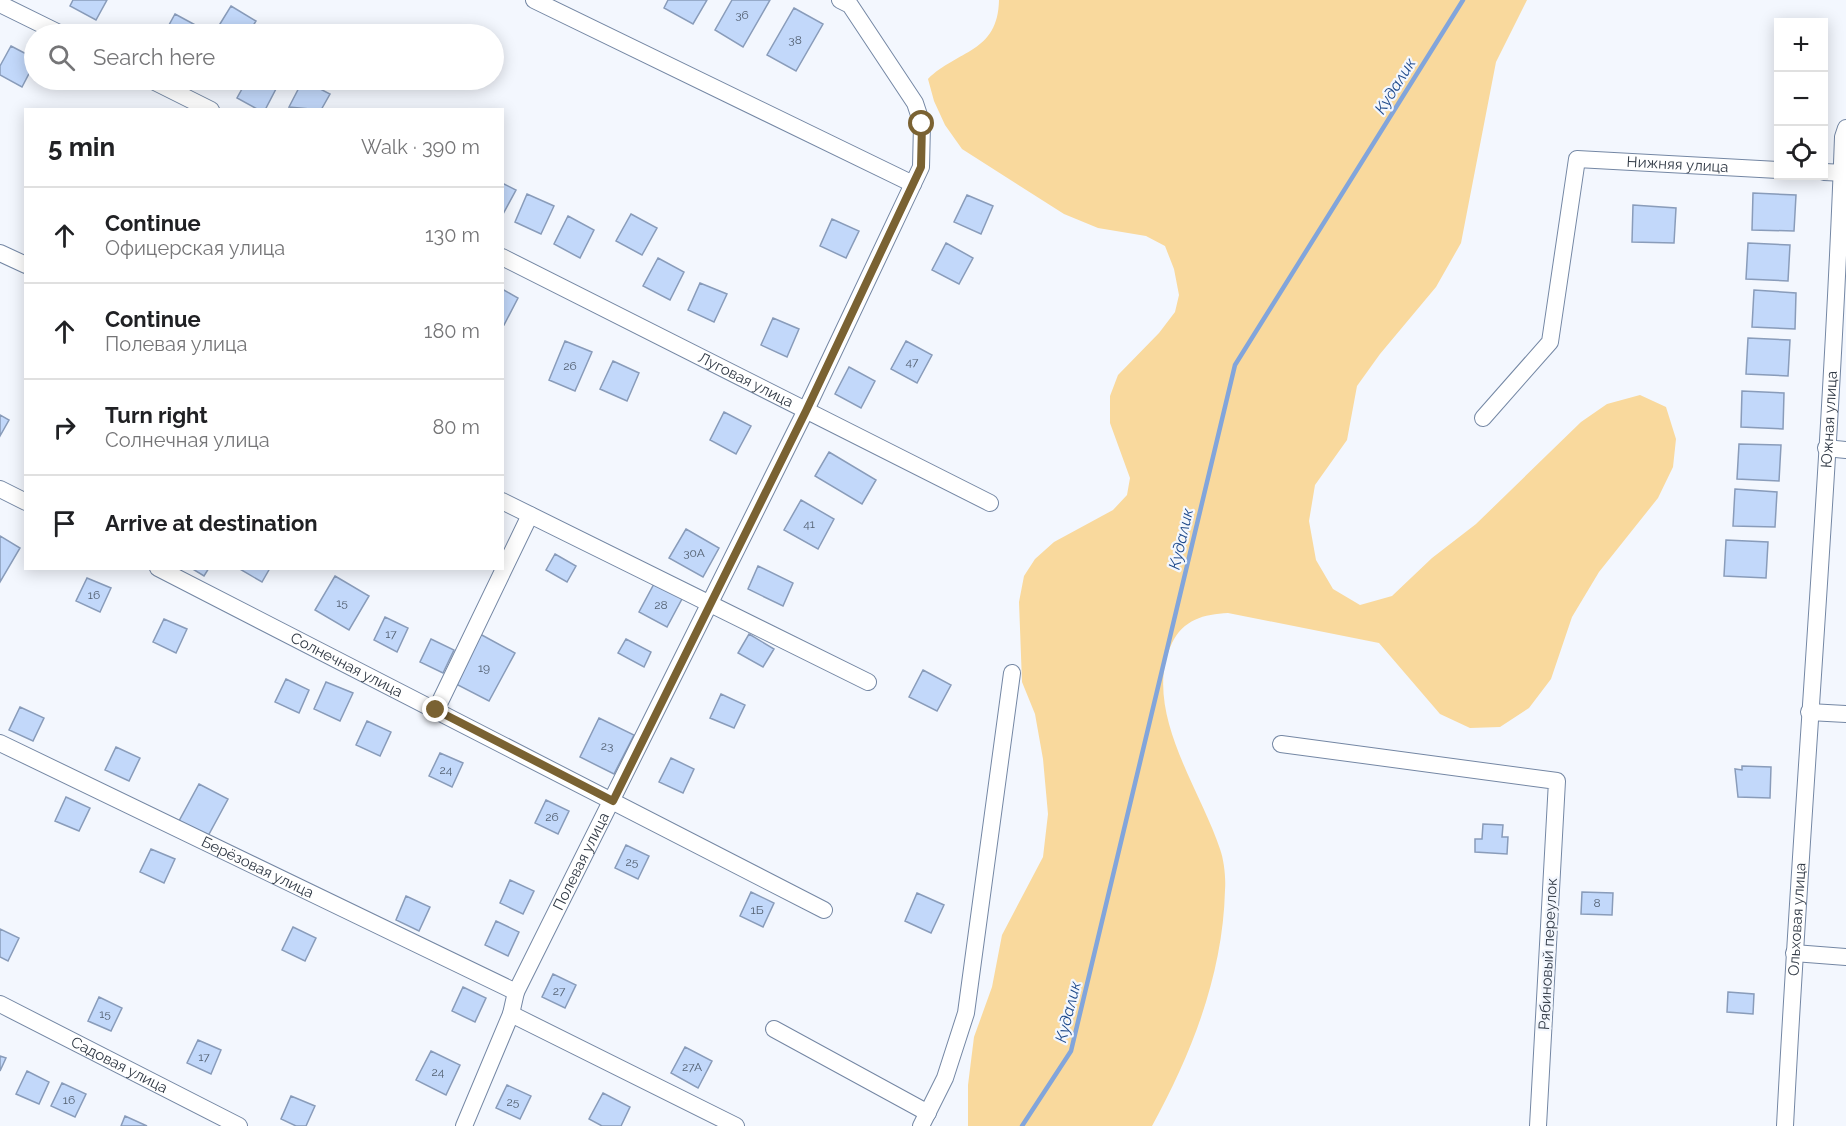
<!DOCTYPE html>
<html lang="en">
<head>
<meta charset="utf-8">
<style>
  body { margin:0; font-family:Raleway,sans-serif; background:#f2f2f2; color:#202124 }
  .controls { position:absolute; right:18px; top:18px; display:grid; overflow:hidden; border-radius:0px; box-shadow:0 3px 15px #0003 }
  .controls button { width:54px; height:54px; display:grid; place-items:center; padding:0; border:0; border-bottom:2px solid #e0e0e0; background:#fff; color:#202124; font:30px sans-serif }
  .stop { position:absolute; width:18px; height:18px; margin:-14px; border:4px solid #7a6232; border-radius:50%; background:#fff }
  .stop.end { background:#7a6232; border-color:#fff; box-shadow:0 2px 6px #0008 }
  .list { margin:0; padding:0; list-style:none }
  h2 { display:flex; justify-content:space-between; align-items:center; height:78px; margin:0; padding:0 24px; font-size:26px }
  h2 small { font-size:20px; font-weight:400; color:#757577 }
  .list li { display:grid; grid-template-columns:39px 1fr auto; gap:18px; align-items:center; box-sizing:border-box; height:96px; padding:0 24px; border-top:2px solid #e0e0e0 }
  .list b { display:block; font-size:22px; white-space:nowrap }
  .list p { margin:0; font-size:20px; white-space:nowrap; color:#757577 }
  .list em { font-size:20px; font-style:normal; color:#757577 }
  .icon { flex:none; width:33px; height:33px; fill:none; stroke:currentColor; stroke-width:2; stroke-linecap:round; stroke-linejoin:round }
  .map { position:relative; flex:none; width:1846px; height:1126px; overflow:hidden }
  .search { position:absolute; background:#fff; box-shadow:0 3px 15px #0003; left:24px; top:24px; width:480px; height:66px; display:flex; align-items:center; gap:15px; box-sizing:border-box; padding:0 21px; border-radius:33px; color:#757577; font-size:22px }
  .panel { position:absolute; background:#fff; box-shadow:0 3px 15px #0003; left:24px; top:108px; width:480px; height:462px; border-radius:0px }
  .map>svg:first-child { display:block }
  .green { fill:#f9d99d }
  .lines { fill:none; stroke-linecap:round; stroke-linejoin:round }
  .stream { stroke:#82a5db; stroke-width:4.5 }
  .building { fill:#c2d8fa; stroke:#899cba; stroke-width:1.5 }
  .minor-casing { stroke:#7487a4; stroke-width:18 }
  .minor { stroke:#fff; stroke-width:16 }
  .route { stroke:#7a6232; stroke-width:8 }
  .labels { text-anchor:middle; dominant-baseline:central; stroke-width:4.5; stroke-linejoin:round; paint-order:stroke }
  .number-label { font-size:12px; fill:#546172 }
  .street-label { font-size:15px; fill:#303945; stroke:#f3f7fe }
  .water-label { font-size:16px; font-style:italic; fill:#1e498a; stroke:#f3f7fe }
</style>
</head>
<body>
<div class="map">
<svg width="1846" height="1126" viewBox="0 0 1846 1126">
  <rect width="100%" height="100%" fill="#f3f7fe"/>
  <path class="green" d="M999,0H1527L1496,62L1461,243L1436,287L1380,354L1357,386L1347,440L1315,485L1309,521L1316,560L1333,589L1360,605L1392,596L1432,558L1476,524L1581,422L1607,404L1640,395L1666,407L1676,439L1673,467L1658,498L1599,572L1572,617L1551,679L1529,708L1500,727L1470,728L1440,714L1379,643L1228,613C1204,614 1183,620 1172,643C1141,709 1200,788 1220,849C1224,860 1226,878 1225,890C1223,974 1192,1053 1152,1126H968V1085L974,1037L992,987L1002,935L1043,857L1048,814L1043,759L1035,714L1022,682L1019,602L1024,576L1035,559L1054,542L1113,510L1127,495L1130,478L1110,423V396L1118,375L1159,333L1175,312L1179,295L1174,269L1165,246L1146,236L1098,228L1064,214L962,149L945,125L934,101L928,79C957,50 998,53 999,0Z"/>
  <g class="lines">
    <path class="stream" d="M1022,1126L1071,1051L1235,365L1463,0"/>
  </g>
  <path class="building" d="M73,0H107L96,20L70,6Z
    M668,0H707L693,24L664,8Z
    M732,0H770L743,47L715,30Z
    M231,6L256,21L248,34H220L215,32Z
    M794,8L823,24L796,71L767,55Z
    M175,14L201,28L197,34H164Z
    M11,46L34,58V64L22,87L0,75V66Z
    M247,80H269L278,85L265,110H259L237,98Z
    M303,80L330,94L321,110L289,107Z
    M502,183L516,190L502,216Z
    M1753,193L1796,195L1794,231L1752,230Z
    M527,194L554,206L541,234L515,222Z
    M967,195L993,206L981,234L954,222Z
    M1633,205L1676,208L1674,243L1632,242Z
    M631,214L657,228L642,255L616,241Z
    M568,216L594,230L580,258L554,244Z
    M832,219L859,231L846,258L820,246Z
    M946,243L973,258L959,284L932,270Z
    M1748,243L1790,245L1788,281L1746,279Z
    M658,258L684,272L670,300L643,286Z
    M700,283L727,294L714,322L688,310Z
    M502,289L518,298L504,325L502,324Z
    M1754,290L1796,293L1795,329L1752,327Z
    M773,318L799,329L787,357L761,345Z
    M1748,338L1790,340L1788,376L1746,374Z
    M565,341L592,352L575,391L549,380Z
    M906,341L932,355L917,383L891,369Z
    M613,361L639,373L627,401L600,389Z
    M849,367L875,381L861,408L835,394Z
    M1742,391L1784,393L1783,429L1741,427Z
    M724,412L751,426L736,454L710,440Z
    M0,415L9,420L0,436Z
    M1739,444L1781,445L1779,481L1737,479Z
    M829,452L876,480L862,504L815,476Z
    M1735,489L1777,492L1775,527L1733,526Z
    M801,500L834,519L818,549L784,530Z
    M686,529L719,548L703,577L669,558Z
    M0,536L20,548L0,582Z
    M1726,540L1768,542L1766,578L1724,576Z
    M555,554L576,566L567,582L546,570Z
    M758,566L793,583L783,606L748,589Z
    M191,568H209L204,576Z
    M238,568H270L262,582Z
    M335,576L369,596L349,630L315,610Z
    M87,578L111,588L100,612L76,601Z
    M655,582L683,597L667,627L639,612Z
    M385,617L408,628L397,652L374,640Z
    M164,619L187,629L176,653L153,642Z
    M480,634L515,653L489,701L454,683Z
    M749,634L774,649L763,667L738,653Z
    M431,639L454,650L443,673L420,662Z
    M626,639L651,652L644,667L618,653Z
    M923,670L951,685L937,711L909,697Z
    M286,679L309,690L299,713L275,702Z
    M326,682L353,693L340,721L314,709Z
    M721,694L745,705L734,728L710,718Z
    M20,707L44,718L33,741L9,730Z
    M599,718L634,735L614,774L580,757Z
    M367,721L391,732L380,756L356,745Z
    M116,747L140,758L129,781L105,770Z
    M440,753L463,763L452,787L429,776Z
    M671,758L694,769L683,793L659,782Z
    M1742,766L1771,767L1770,798L1738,797L1735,769L1742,770Z
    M199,784L228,799L208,836L179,821Z
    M66,797L90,808L79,831L55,821Z
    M546,800L569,811L558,834L535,823Z
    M1483,824L1503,825L1502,837H1508L1507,854L1475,852V839H1482Z
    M626,845L649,856L638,879L615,868Z
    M151,849L175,859L164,883L140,872Z
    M510,880L534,891L523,914L500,903Z
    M751,892L774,903L763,927L740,916Z
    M1582,892L1613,893L1612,915L1581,914Z
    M917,893L944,905L931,933L905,921Z
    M406,896L430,907L419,931L396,920Z
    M496,921L519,932L508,956L485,945Z
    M293,927L316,938L305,961L282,950Z
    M0,929L19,938L8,961L0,957Z
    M553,974L576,985L565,1008L542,997Z
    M463,987L486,998L475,1022L452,1011Z
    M1728,992L1754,994L1753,1014L1727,1012Z
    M99,997L122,1008L111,1031L88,1021Z
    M198,1040L221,1050L211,1074L187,1063Z
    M685,1047L712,1061L698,1088L671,1073Z
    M431,1051L460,1065L446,1095L416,1080Z
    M0,1056L6,1058L0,1071Z
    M27,1071L49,1082L39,1104L16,1094Z
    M62,1083L86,1094L75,1117L51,1106Z
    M507,1085L531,1096L520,1119L496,1108Z
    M603,1093L630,1107L621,1126H602L589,1119Z
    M291,1096L315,1106L306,1126H296L281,1119Z
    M125,1116L147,1126H121Z"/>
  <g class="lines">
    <g class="minor-casing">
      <g id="minor">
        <path d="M534,0L913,184"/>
        <path d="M0,4L61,34"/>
        <path d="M151,80L211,110"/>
        <path d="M1824,172L1846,173"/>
        <path d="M0,253L26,265"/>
        <path id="s1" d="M502,257L990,503"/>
        <path id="s2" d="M1483,418L1550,342L1577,159L1778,170"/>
        <path d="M1826,448L1846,450"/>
        <path d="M0,489L26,502"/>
        <path d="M502,501L868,682"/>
        <path id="s3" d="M158,568L824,910"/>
        <path d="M436,710L530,515"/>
        <path d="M1809,712L1846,714"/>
        <path id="s4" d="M0,743L516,992"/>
        <path d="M1281,744L1557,781L1538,1126"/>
        <path d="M1794,953L1846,957"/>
        <path id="s5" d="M0,1004L239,1126"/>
        <path d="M511,1014L736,1126"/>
        <path d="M774,1029L928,1113"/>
        <path id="s6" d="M464,1126L511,1014L516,992L806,410L921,167L922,124L915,103L850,5L840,0"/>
        <path d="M921,1126L945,1078L966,1013L1012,673"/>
        <path id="s7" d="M1785,1126C1802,796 1831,467 1843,137L1846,128"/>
      </g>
    </g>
    <use href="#minor" class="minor"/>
  </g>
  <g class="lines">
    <path class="route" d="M436,710L613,801L806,411L921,167L922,124"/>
  </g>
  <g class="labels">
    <g class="number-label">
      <text x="742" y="15">36</text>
      <text x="795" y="40">38</text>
      <text x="912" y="362">47</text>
      <text x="570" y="366">26</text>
      <text x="809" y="524">41</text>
      <text x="694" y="553">30А</text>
      <text x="94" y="595">16</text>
      <text x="342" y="603">15</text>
      <text x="661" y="605">28</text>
      <text x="391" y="634">17</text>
      <text x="484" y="668">19</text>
      <text x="607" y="746">23</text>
      <text x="446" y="770">24</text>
      <text x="552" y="817">26</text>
      <text x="632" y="862">25</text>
      <text x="1597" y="903">8</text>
      <text x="757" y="910">1Б</text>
      <text x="559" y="991">27</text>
      <text x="105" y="1014">15</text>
      <text x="204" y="1057">17</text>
      <text x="692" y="1067">27А</text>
      <text x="438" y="1072">24</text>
      <text x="69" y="1100">16</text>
      <text x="513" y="1102">25</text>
    </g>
    <g class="street-label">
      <text stroke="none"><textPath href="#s2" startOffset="387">Нижняя улица</textPath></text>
      <text stroke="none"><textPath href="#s1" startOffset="273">Луговая улица</textPath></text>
      <text stroke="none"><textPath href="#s7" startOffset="708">Южная улица</textPath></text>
      <text stroke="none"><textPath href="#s3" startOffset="212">Солнечная улица</textPath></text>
      <text stroke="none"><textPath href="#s6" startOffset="290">Полевая улица</textPath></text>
      <text stroke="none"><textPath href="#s4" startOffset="286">Берёзовая улица</textPath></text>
      <text stroke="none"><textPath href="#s7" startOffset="207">Ольховая улица</textPath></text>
      <text transform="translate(1548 954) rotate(-87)">Рябиновый переулок</text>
      <text stroke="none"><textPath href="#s5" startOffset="134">Садовая улица</textPath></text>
    </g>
    <g class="water-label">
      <text transform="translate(1395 86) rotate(-58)">Кудалик</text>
      <text transform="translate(1181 539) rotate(-77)">Кудалик</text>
      <text transform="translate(1068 1012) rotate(-76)">Кудалик</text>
    </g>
  </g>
</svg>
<div class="controls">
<button>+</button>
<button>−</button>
<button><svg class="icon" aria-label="locate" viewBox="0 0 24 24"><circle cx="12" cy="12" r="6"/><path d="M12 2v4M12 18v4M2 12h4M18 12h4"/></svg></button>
</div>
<div class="stop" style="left:922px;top:124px"></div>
<div class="stop end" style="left:436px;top:710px"></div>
<div class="search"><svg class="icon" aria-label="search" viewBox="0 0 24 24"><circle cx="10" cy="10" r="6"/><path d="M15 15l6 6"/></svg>Search here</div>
<section class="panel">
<h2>5 min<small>Walk · 390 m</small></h2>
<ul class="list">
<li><svg class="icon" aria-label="ahead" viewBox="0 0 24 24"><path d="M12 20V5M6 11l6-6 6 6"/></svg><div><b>Continue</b><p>Офицерская улица</p></div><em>130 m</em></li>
<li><svg class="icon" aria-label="ahead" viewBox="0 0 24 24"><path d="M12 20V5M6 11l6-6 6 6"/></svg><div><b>Continue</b><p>Полевая улица</p></div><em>180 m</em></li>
<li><svg class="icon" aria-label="right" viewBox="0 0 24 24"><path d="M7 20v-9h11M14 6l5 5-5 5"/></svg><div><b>Turn right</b><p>Солнечная улица</p></div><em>80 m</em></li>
<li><svg class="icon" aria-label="arrive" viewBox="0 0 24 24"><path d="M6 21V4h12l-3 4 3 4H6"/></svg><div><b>Arrive at destination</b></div></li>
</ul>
</section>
</div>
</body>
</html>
